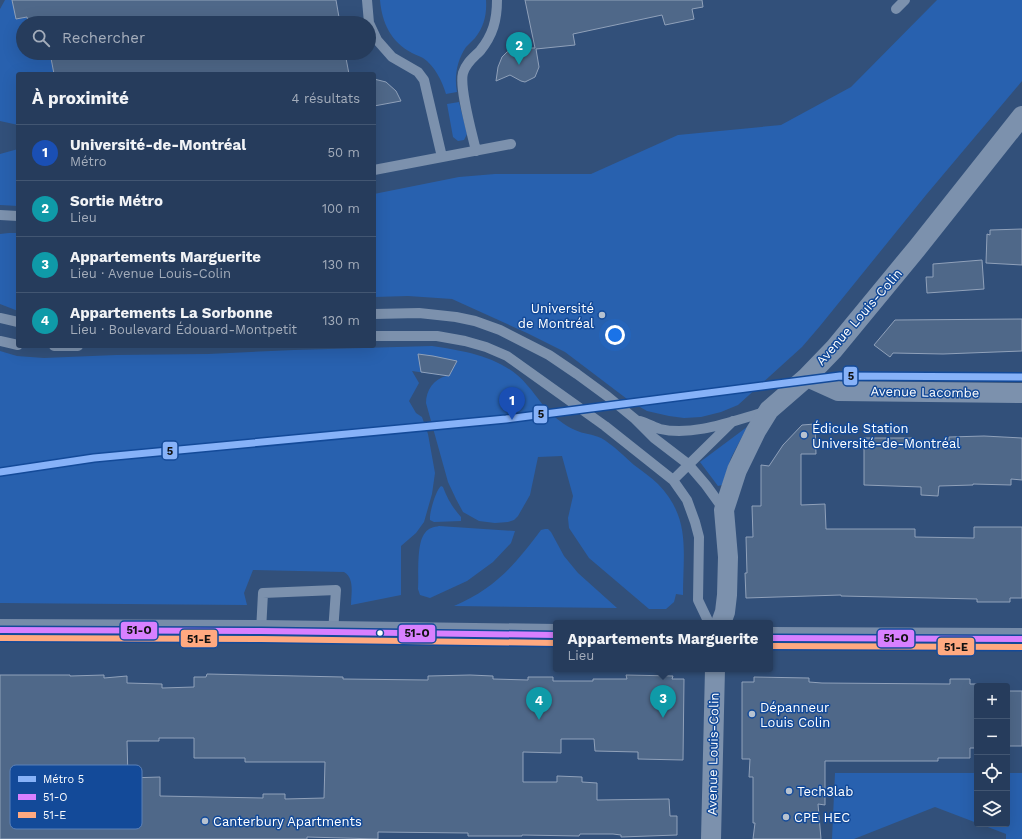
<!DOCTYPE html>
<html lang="fr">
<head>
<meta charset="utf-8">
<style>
  body { margin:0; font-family:"Work Sans",sans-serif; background:#324765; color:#f1f3f6 }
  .controls { position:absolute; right:12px; bottom:12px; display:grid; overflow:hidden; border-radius:4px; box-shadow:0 4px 16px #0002 }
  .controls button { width:36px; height:36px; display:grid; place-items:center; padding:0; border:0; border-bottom:1px solid #425672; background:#263c5c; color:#f1f3f6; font:20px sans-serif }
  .you { position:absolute; left:615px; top:335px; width:14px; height:14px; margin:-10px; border:3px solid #fff; border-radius:50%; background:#1a73e8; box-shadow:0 0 0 6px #1a73e833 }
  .badge { display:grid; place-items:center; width:26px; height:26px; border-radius:50%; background:#b7c2d0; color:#fff; font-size:13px; font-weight:700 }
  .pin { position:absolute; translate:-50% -33px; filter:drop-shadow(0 1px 2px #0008) }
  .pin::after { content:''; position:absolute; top:21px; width:14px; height:12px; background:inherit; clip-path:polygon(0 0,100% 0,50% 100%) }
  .popup { position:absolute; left:553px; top:620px; width:220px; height:52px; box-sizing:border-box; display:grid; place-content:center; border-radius:4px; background:#263c5c; filter:drop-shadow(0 1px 3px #0005); font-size:13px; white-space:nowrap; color:#a4adbb }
  .popup b { font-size:15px; color:#f1f3f6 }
  .popup::after { content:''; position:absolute; left:50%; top:100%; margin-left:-8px; border:8px solid transparent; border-top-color:#263c5c }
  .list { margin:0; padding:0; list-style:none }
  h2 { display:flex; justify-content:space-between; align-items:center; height:52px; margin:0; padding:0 16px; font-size:17px }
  h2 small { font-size:13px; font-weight:400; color:#a4adbb }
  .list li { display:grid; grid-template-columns:26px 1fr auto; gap:12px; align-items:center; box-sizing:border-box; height:56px; padding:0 16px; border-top:1px solid #425672 }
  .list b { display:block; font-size:15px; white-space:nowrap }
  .list p { margin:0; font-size:13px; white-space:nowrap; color:#a4adbb }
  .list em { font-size:13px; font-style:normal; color:#a4adbb }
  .icon { flex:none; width:22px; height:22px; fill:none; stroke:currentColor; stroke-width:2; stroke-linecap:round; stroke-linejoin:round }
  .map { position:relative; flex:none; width:1022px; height:839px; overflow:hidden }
  .search { position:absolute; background:#263c5c; box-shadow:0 4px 16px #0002; left:16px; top:16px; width:360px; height:44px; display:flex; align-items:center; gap:10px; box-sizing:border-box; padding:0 14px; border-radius:22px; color:#a4adbb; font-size:15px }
  .panel { position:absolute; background:#263c5c; box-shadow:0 4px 16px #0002; left:16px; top:72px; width:360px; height:276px; border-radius:4px }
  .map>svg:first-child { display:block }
  .green { fill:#2861af }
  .building { fill:#4f6889; stroke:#90a1ba; fill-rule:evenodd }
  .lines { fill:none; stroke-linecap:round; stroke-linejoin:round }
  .lane { stroke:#7c91ad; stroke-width:10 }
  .street { stroke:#7c91ad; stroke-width:20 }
  .secondary { stroke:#778ca9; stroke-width:22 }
  .bus-1-casing { stroke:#134a99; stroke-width:9 }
  .bus-2-casing { stroke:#134a99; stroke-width:9 }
  .bus-1 { stroke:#d880ff; stroke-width:6 }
  .bus-2 { stroke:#ffa980; stroke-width:6 }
  .metro-1-casing { stroke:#134a99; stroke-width:10 }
  .metro-1 { stroke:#87b2f8; stroke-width:7 }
  .poi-dot { fill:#b7c2d0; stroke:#134a99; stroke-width:1.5 }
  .bus-dot { fill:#fff; stroke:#134a99; stroke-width:1.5 }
  .labels { text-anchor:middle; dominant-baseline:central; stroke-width:3; stroke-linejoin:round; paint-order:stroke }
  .poi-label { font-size:13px; fill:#fff; stroke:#134a99; text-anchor:start }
  .street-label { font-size:13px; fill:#fff; stroke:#134a99 }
  .key { fill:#134a99; stroke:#5a80b8; stroke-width:1 }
  .key-label { font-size:11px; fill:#fff }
  .line-badge { stroke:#134a99; stroke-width:1.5 }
  .pale-badge-label { font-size:11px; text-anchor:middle; font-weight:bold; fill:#111 }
</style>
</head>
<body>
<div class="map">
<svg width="1022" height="839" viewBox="0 0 1022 839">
  <rect width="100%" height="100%" fill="#32507a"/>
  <path class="green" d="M5,0H12L16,19L27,17L28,22L43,19L44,23H23V53H50L54,74H18V125L0,121V9Z
    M380,0H486C487,14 484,27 475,38C472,41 469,44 466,47C457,60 454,77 457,92L446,94C442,81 435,66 423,58C420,56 415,55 412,53C391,42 382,23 380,0Z
    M937,0H1022V81L926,195L820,326L802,347L738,405L721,412L701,417L684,418L669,416L647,411L631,402L565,352L527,333L452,299L408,296L374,297V194L459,177L495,174H591L678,135L781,125L851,87Z
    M459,102L467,134L464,140L458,141L453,137L447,104Z
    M18,149V206L0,205V154Z
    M9,233H18V311L0,304V234Z
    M432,346C465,351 504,357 527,385C538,397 546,412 560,421C564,424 570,428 575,430C583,434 593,434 601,438C612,444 625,457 634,465C642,471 651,477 658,484C691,518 683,551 683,595L676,594L674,602L666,609H649L589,558L569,528L568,518L573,496L562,456L538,457L530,495L518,516L514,520L508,522L495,523L479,521L463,512L456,499L448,482L426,403C426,390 434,379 446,376L412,371L419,383L409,401L416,413L422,417L428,434L435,473L432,494L424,522L416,533L401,546V595L351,605C351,595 355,578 344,572L253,570L244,593L247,605L0,603V351L17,356L44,358L116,355L208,354L294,350Z
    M747,427L731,458L722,485L718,486L700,462Z
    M441,486L443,487C448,500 453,508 461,517V521L434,522L430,520C429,513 436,490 441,486Z
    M439,526L515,531L511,543L493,562L467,581L430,598L420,595L418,589C419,576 416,543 425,533C428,528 434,527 439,526Z
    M545,529H548L551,532L564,556L578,573L617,608L454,606C495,588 514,566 541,530Z
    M835,773H977V823L935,807L854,839H832Z
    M1007,773H1022V839H1006V834L980,824H1007Z"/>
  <path class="building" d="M12,0H336L340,23H44L43,19L28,22L27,17L16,19Z
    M525,0H702L703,7L692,9L694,19L665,25L662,15L573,34L575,45L536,49L539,67L535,77L525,82L521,81L510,75L496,81L498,67L502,57L507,52L512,49L518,48H535Z
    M50,53H345L349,74H54Z
    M374,79L386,82L396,91L401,101L374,106Z
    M1022,229V265L986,263L987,234L990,235V230Z
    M982,260L984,289L927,293L926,277H933V264Z
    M1022,319V351L943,354L893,353L890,357L874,345L895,320Z
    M418,354L433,356L457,361L449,376L421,372Z
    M815,424L816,454H801V505L825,504L826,529H915V537L974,538V527H1022V598H1010V602H977V599L841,596V595L746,598L745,573H747L746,537H753L752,506H761V465L769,466L783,445L802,425Z
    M984,436L1022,438V480L1011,479V485L973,484V485L939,486L938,496L921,495V487L864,485V438H912V441L949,442V437Z
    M207,674L343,677V679L428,680V676L470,675L493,676V679L528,680V677H553V681H593V679H627L626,675L673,676L672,679H684L683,760L638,759V752L595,751L594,739H561V753L523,752V782H557V776L582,777V782L597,783V800L669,799L670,816H677V835L621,837V835L613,834H580L579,836L522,835V836H468V833L378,832V839L307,837V839H0V675H70V676L104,675V678L127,676V683L162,684V688L194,687V677H206ZM159,738H194V758H245V762H325L324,798L285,799V794H263V798L160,796V777L128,778L127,741H159Z
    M754,677L809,678V682L822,683L950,684V679H970V684H977V748H970V758H938V761H825V805L818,804L821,839H753L755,823H753V777H749L750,759H742V682H754Z
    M1007,691H1022V746H1007Z"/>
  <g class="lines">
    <path class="lane" d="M367,0L369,23L377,40L392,57L418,72L424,80L442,157
      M896,9L905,0
      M476,151C472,133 459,88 463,73C466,63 473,58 480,51C493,35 497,20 497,0
      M374,170L511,144
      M0,215L18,216
      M374,314L419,313L456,317L475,321L500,330L549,355L577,374L607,396L635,419L654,438L688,464L706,485L724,510
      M0,318L18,322
      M374,336H437L465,341L486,347L507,356L605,426L673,480L687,500L695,522L699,537L698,600L709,623
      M0,341L18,345
      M54,346H78
      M640,421C647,423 654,427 660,429C694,437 735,420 768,411
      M673,480L733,421
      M261,631L263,593L336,590L333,632"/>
    <path class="street" d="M807,377L838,391L1022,393
      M721,623L725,612L727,595L728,557L724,510L737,470L756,431L769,410L807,377L834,349L918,247L1022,116
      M711,839L715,669"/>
    <path class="secondary" d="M0,630L261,631L556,635
      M770,638L1022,639"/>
    <g class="bus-1-casing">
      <path id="bus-1" d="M0,630L261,631L556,635
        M770,638L1022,639"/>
    </g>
    <g class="bus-2-casing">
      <path id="bus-2" d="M0,638L261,639L556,643
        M770,646L1022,647"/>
    </g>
    <use href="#bus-1" class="bus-1"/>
    <use href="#bus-2" class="bus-2"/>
    <g class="metro-1-casing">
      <path id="metro-1" d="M0,472L94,458L506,419L840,376L1022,377"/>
    </g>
    <use href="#metro-1" class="metro-1"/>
  </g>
  <g class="poi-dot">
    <circle cx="602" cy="315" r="4"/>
    <circle cx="804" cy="435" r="4"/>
    <circle cx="752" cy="714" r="4"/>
    <circle cx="789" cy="791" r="4"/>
    <circle cx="786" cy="817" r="4"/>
    <circle cx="205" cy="821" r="4"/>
  </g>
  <circle class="bus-dot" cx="380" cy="633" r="3.5"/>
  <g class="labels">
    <g class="poi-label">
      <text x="594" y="308" text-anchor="end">Université<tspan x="594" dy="15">de Montréal</tspan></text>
      <text x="812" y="428">Édicule Station<tspan x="812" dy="15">Université-de-Montréal</tspan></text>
      <text x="760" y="707">Dépanneur<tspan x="760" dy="15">Louis Colin</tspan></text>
      <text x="797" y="791">Tech3lab</text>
      <text x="794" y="817">CPE HEC</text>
      <text x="213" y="821">Canterbury Apartments</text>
    </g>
    <g class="street-label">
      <text transform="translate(859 317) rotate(-49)">Avenue Louis-Colin</text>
      <text transform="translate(925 392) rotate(1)">Avenue Lacombe</text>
      <text transform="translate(713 754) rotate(-89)">Avenue Louis-Colin</text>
    </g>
  </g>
  <rect x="10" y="765" width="132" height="64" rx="6" class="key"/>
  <rect x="18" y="776" width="18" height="6" fill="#87b2f8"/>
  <rect x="18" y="794" width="18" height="6" fill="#d880ff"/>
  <rect x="18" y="812" width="18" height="6" fill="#ffa980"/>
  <g class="key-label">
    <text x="43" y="783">Métro 5</text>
    <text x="43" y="801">51-O</text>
    <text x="43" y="819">51-E</text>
  </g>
  <g class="line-badge">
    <rect x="843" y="366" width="15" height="20" rx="4" fill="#87b2f8"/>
    <rect x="533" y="405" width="15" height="19" rx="4" fill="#87b2f8"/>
    <rect x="162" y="441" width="16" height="19" rx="4" fill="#87b2f8"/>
    <rect x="120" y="621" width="38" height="19" rx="4" fill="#d880ff"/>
    <rect x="398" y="624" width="38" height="19" rx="4" fill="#d880ff"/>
    <rect x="877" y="629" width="38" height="19" rx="4" fill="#d880ff"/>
    <rect x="180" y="629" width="38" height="19" rx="4" fill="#ffa980"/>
    <rect x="937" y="637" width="38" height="19" rx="4" fill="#ffa980"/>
  </g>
  <g class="pale-badge-label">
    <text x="851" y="380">5</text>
    <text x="541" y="418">5</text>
    <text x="170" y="455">5</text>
    <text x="139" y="634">51-O</text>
    <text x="417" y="637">51-O</text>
    <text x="896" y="642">51-O</text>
    <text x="199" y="643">51-E</text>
    <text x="956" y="651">51-E</text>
  </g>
</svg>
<div class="controls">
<button>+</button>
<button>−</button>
<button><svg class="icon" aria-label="locate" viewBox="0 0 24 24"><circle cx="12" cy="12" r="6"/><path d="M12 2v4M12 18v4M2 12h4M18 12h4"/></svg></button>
<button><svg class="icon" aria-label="layers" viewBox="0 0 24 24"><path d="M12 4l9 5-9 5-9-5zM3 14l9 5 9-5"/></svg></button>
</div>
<div class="you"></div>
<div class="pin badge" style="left:512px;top:420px;background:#1a4fb4">1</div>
<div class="pin badge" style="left:519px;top:65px;background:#0f9aa8">2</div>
<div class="pin badge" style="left:663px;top:718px;background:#0f9aa8">3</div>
<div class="popup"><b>Appartements Marguerite</b>Lieu</div>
<div class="pin badge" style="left:539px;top:720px;background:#0f9aa8">4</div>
<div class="search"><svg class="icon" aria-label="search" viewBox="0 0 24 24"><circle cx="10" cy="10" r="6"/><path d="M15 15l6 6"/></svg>Rechercher</div>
<section class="panel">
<h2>À proximité<small>4 résultats</small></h2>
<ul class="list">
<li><span class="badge" style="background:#1a4fb4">1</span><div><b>Université-de-Montréal</b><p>Métro</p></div><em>50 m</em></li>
<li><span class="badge" style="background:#0f9aa8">2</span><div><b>Sortie Métro</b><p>Lieu</p></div><em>100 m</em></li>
<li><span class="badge" style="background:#0f9aa8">3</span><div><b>Appartements Marguerite</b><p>Lieu · Avenue Louis-Colin</p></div><em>130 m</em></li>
<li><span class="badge" style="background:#0f9aa8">4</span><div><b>Appartements La Sorbonne</b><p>Lieu · Boulevard Édouard-Montpetit</p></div><em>130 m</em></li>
</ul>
</section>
</div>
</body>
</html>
